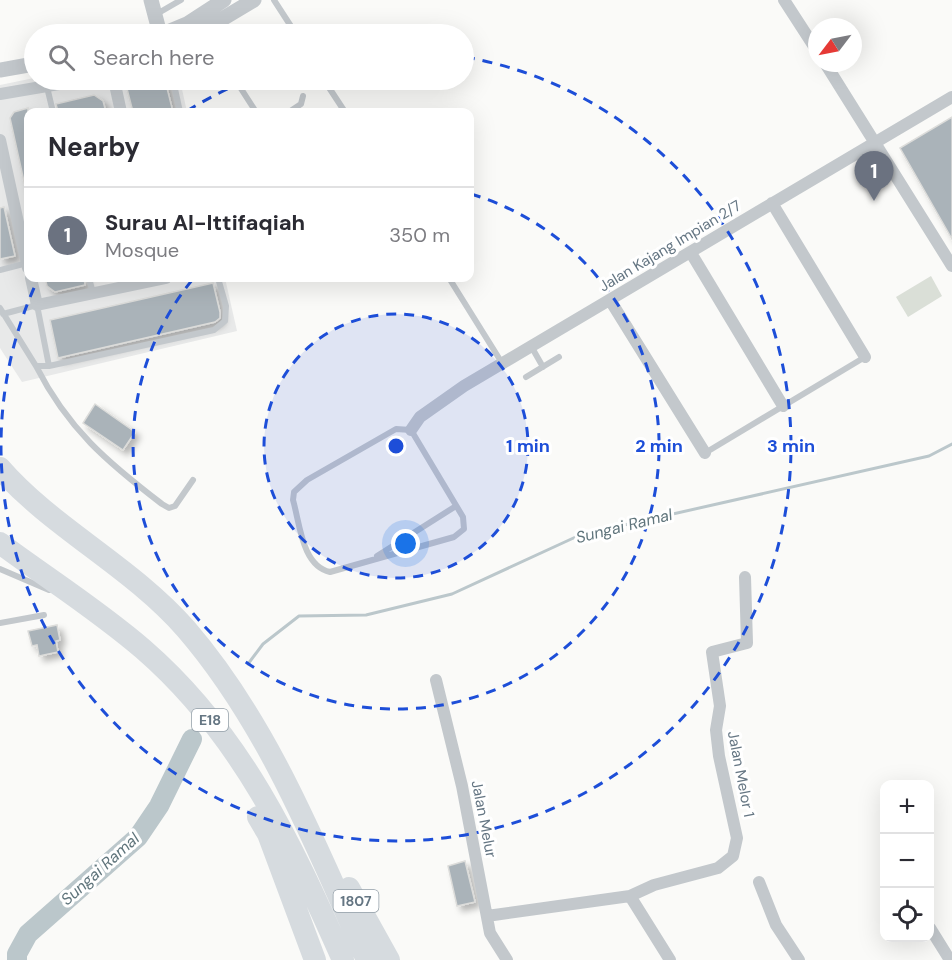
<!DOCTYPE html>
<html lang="en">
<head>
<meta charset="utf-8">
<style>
  body { margin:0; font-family:"DM Sans",sans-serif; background:#f7f7f7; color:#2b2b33 }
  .controls { position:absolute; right:18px; bottom:18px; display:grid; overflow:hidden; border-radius:12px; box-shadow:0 6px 24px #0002 }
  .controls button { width:54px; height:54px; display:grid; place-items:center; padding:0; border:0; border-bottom:2px solid #e1e1e2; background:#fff; color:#2b2b33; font:30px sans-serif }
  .compass { position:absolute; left:808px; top:18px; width:54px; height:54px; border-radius:50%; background:#fff; box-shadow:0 6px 24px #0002; rotate:238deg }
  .you { position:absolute; left:406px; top:544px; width:21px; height:21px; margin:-15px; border:4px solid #fff; border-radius:50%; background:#1a73e8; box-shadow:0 0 0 9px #1a73e833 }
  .badge { display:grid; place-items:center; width:39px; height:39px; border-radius:50%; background:#2563eb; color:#fff; font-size:20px; font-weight:700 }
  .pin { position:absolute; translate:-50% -50px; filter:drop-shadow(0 2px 3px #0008) }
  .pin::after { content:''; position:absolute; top:32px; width:21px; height:18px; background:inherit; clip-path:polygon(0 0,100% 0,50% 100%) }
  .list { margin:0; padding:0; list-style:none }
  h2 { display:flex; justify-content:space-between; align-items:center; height:78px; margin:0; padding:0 24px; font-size:26px }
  h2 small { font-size:20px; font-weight:400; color:#7c7c81 }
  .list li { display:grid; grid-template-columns:39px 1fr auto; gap:18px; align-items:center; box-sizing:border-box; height:96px; padding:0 24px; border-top:2px solid #e1e1e2 }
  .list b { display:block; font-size:22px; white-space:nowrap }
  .list p { margin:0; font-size:20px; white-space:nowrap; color:#7c7c81 }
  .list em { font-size:20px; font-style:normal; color:#7c7c81 }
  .icon { flex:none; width:33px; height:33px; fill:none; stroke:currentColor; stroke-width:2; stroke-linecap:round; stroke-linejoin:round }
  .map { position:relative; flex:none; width:952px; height:960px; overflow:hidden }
  .search { position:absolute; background:#fff; box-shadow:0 6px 24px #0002; left:24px; top:24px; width:450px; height:66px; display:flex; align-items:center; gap:15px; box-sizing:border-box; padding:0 21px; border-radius:33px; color:#7c7c81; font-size:22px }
  .panel { position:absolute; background:#fff; box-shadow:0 6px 24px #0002; left:24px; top:108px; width:450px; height:174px; border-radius:12px }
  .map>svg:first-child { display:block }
  .built { fill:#e8e9e9 }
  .park { fill:#dadfd7 }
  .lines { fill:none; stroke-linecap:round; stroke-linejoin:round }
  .stream { stroke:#bbc7cb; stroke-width:3 }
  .river { stroke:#bbc7cb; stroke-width:20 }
  .building { fill:#aab3b9; stroke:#dcdcda; stroke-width:1.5; filter:url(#shadow) }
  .service { stroke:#c3c8cc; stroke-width:6 }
  .minor { stroke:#c3c8cc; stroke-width:12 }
  .tertiary { stroke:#c3c8cc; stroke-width:15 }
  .motorway { stroke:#d6dbdf; stroke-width:22 }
  .ring { fill:none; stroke:#1d4ed8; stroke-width:3; stroke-dasharray:10 8 }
  .labels { text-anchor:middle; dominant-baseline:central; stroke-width:6; stroke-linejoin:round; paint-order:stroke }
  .shield { fill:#fff; stroke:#939fa8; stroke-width:1.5 }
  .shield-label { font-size:14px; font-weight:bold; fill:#657683 }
  .street-label { font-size:15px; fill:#657683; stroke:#fff }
  .water-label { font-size:16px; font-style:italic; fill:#60757c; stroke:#fff }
  .centre { fill:#1d4ed8; stroke:#fff; stroke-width:3 }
  .ring-label { font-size:18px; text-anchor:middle; font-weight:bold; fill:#1d4ed8; stroke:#fff; stroke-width:6; stroke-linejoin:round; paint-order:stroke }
</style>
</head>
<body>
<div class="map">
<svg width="952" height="960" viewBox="0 0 952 960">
  <defs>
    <filter id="shadow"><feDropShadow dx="5" dy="5" stdDeviation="3" flood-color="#0004"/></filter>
  </defs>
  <rect width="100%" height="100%" fill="#fafaf8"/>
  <path class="built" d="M34,78L180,80L187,112H28V278H225L237,331L22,382L0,348V85Z"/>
  <path class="park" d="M931,276L942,296L908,317L896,297Z"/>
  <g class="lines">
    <path class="stream" d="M248,664L263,644L299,616L366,615L452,594L580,535L929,456L952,444"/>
    <path class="river" d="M17,960V954L28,934L138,837L159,806L192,739"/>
  </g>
  <path class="building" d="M133,80H165L173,112H133L125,81Z
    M94,95L103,101L106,112H58L56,104Z
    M28,108V185L25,186L10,118L14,112Z
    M952,117V239L900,148Z
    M4,207L15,256L0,259V208Z
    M45,278H84L85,285L55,292L47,286Z
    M213,283L220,312V318L215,322L58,358L50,320Z
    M95,404L135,432L123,450L83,423Z
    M57,625L60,640L56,641L58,652L39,656L37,645L32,646L28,631Z
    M465,861L475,902L457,906L448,866Z"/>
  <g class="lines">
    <path class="service" d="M274,0L296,34
      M155,15L181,0
      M173,80L180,112
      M324,80L345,112
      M238,84L256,112
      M47,87L53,112
      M289,112L301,104L303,96
      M0,270L27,263
      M89,278L93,293
      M449,278L502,363
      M0,308L36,366H49L214,330L225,321L226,306L218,278
      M3,314L37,305L49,366
      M531,346L543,367
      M36,366C68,429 107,462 162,504L169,508L175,506L193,480
      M526,377L559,357
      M396,429L411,430L463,517L464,529L454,537L330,572C302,566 300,524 293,500L294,492L307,480Z
      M705,453L865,357
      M377,556L456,506
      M0,569L49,590
      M0,623L44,615"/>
    <path class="minor" d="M784,0L817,51
      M825,63L952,266
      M114,80L121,112
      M0,94L82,80
      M0,140L28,268
      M772,203L865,357
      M691,253L783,406
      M31,278L37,305L166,278
      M610,300L705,453
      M411,430L420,417L464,386L952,97
      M436,680L462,786L490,933L507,960
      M759,882L776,925L799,960
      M630,896L670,960
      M487,916L630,896L654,885L718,868L733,856L737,838L719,756L716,730L720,706L712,652L747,643L745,577
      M930,928L950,960"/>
    <path class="tertiary" d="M151,0L160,34
      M163,34L187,24L224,0
      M197,34L254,0
      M0,70L34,64"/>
    <path class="motorway" d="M0,468C52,528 131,566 186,629C268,724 316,846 367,960
      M0,543C47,578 98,610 143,649C242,735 291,843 343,960
      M258,817L268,834L315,960
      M349,888L389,960"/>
  </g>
  <circle cx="396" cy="446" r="132" fill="#1d4ed8" fill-opacity=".12"/>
  <g class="ring">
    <circle cx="396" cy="446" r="132"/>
    <path d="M471 194A263 263 0 1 1 193 279"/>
    <path d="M187 111A395 395 0 0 1 248 80M465 57A395 395 0 1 1 38 279"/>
  </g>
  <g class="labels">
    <g class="shield">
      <rect x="192" y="709" width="36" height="22" rx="4.5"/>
      <rect x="333.5" y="890" width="45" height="22" rx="4.5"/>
    </g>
    <g class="shield-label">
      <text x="210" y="720">E18</text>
      <text x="356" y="901">1807</text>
    </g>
    <g class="street-label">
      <text transform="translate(670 246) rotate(-31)">Jalan Kajang Impian 2/7</text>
      <text transform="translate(741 774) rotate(79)">Jalan Melor 1</text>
      <text transform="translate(484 819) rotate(79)">Jalan Melur</text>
    </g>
    <g class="water-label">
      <text transform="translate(624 526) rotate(-14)">Sungai Ramal</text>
      <text transform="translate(100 869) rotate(-42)">Sungai Ramal</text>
    </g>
  </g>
  <circle cx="396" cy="446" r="9" class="centre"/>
  <g class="ring-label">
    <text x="528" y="452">1 min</text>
    <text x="659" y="452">2 min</text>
    <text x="791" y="452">3 min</text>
  </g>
</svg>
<div class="controls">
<button>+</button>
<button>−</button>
<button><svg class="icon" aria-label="locate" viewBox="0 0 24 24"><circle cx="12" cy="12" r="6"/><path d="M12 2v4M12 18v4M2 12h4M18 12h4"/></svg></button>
</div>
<svg class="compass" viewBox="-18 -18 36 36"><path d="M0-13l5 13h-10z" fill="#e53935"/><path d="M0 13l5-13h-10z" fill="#7c7c81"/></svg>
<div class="you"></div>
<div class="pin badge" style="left:874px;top:201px;background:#6b7280">1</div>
<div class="search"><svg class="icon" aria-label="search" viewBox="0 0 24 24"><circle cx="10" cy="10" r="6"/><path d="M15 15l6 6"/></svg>Search here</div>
<section class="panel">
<h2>Nearby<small></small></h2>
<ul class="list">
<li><span class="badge" style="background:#6b7280">1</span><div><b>Surau Al-Ittifaqiah</b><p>Mosque</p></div><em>350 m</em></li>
</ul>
</section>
</div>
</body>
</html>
